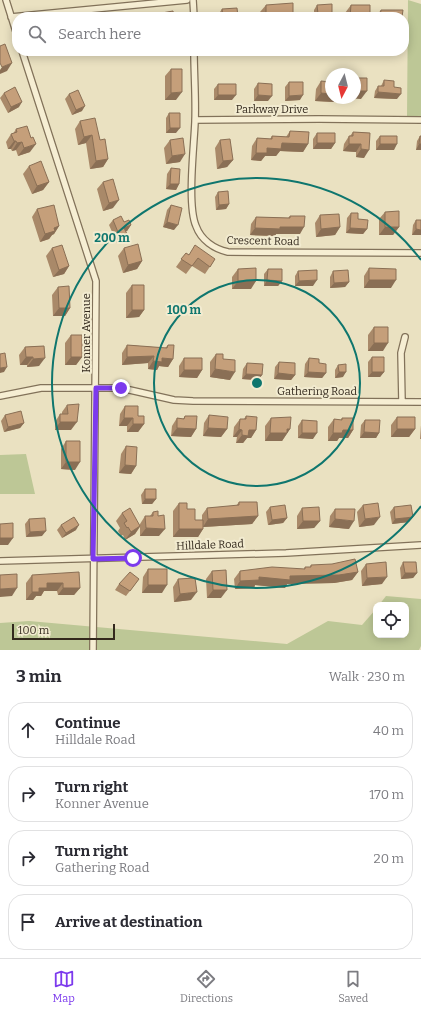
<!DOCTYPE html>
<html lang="en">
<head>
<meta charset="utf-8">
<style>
  body { margin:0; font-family:Bitter,serif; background:#f2f2f3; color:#2b2b33 }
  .controls { position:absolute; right:12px; bottom:12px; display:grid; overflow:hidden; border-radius:8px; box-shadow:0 2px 10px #0003 }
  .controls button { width:36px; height:36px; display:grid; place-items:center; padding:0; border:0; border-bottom:1px solid #e1e1e2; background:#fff; color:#2b2b33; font:20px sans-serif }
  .compass { position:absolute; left:325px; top:68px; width:36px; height:36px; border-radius:50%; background:#fff; box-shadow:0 2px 10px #0003; rotate:187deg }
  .scale { position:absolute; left:12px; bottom:10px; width:103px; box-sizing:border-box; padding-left:4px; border:2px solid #33291d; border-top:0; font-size:11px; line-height:14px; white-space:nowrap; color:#33291d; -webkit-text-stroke:3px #f2ebd0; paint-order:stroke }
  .stop { position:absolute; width:12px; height:12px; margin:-9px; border:3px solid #7c3aed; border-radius:50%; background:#fff }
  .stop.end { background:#7c3aed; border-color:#fff; box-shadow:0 1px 4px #0008 }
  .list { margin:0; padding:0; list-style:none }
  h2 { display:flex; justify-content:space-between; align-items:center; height:52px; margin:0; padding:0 16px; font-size:17px }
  h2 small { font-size:13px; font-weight:400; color:#7c7c81 }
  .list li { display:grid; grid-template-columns:26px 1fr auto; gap:12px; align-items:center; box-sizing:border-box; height:56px; margin:0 8px 8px; padding:0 8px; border:1px solid #e1e1e2; border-radius:16px }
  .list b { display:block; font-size:15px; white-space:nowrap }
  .list p { margin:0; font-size:13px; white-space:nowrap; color:#7c7c81 }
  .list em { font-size:13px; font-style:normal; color:#7c7c81 }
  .icon { flex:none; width:22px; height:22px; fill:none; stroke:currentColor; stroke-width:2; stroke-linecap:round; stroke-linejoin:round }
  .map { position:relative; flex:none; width:421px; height:650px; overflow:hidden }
  .search { position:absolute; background:#fff; box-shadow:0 2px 10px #0003; left:12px; right:12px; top:12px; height:44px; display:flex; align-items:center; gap:10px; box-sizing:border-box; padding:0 14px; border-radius:16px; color:#7c7c81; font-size:15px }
  .sheet { height:308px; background:#fff }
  nav { display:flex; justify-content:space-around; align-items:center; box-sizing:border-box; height:56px; border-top:1px solid #e1e1e2; background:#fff; font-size:11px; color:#7c7c81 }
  nav a { display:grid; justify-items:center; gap:2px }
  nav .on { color:#7c3aed }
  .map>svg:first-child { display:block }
  .green { fill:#bdc796 }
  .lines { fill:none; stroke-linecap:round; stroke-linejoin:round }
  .minor-casing { stroke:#82725a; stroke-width:8 }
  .minor { stroke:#f6eed3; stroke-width:5.5 }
  .wall { fill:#a98969 }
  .shaded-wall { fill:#8a6f55 }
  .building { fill:#c59f7a; stroke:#8a6f55 }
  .route { stroke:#7c3aed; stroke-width:5 }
  .ring { fill:none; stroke:#0f766e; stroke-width:2 }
  .labels { text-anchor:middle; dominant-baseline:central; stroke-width:4; stroke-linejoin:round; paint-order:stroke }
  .street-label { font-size:11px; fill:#33291d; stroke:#f2ebd0 }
  .centre { fill:#0f766e; stroke:#f2ebd0; stroke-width:2 }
  .ring-label { font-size:12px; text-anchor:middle; font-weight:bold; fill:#0f766e; stroke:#f2ebd0; stroke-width:4; stroke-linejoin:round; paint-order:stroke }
</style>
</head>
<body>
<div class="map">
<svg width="421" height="650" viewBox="0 0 421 650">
  <rect width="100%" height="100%" fill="#eae1c1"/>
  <path class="green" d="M408,0L421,4V117L407,116Z
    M26,454L35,494H0V455Z
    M386,596L421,599V646L419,650H0V623L29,621L287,644L328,621L362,625L376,609V635H406V605H379Z"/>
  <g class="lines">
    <g class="minor-casing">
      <path id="minor" d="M6,0L17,35
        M193,0L194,17
        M11,17L187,0
        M22,51L96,281L93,650
        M194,51C194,75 196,98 195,122C194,147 187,205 196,226C201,240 214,249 228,252L421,253
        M195,120L319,119L421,120
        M0,396L41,388H121L174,400L193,401L421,402
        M402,402L401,353L405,337
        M0,561L286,553L421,545"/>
    </g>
    <use href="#minor" class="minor"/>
  </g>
  <path class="wall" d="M266,5L293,17H260V12Z
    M317,5L332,14L330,17H314V10Z
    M351,5L370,17H345V13Z
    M222,9L238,17H219L218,15Z
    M381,10L402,17H377V15Z
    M171,69L176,100H165V76Z
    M384,80L394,87L397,99L374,98L375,91L378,86H381Z
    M321,81L334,102L315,101L316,89Z
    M289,82L300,100L285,101V87Z
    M258,83L268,101H254V89Z
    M218,84L232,100H214V89Z
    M4,93L19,107L8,113L0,98Z
    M69,94L82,111L72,115L65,99Z
    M169,113L176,133H166V118Z
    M80,121L100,140L108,159L103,167L90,169L86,143L78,145L75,129Z
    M16,129L30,152L18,156L16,150L12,151L11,149H8L6,142L11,134H13Z
    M290,131L308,144L303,152L280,151L276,156H265L261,161L251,160L252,146L257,138L270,139L272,136L286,137Z
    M353,132L370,133L364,158L356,157V152L343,151L344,144L349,136H350Z
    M317,133L335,143L331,149H313V139Z
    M380,136L394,150H376V141Z
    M420,136L421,150H416L417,141Z
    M170,140L180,162L166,164L164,148Z
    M220,140L233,160L227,167L217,169L215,148Z
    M29,166L49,182L43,190L32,194L23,174Z
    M171,168L179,184L176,190L166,189L167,174Z
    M103,182L113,208L103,211L97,189Z
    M218,192L229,204L226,209L216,210L215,197Z
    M171,205L174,230L163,227L167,210Z
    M37,209L59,226L54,234L52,235L49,239L40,242L32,217Z
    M385,212L399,227L393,235H379V219Z
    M351,213L367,229L363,234L346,233L347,218Z
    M320,215L340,227L335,235L316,237L315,223Z
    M290,216L300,234H276L275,236L250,235L251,224L256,217L288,218Z
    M113,220L124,222L131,225L127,231H126L123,240L117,243L109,225Z
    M416,220L421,235H412L413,225Z
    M52,248L69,266L64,274L53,277L46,256Z
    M124,248L142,261L137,269L123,273L118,256Z
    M186,253L189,255L215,259L205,274L192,266L186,274L176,267Z
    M369,268L391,288H364V276Z
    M238,269L251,289H232V277Z
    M268,269L282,281L278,286H264V274Z
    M298,271L313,286H295V276Z
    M333,271L349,282L345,287L330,288V277Z
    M132,285L144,310L139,317L126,318V293Z
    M58,287L70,308L65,316H53L52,295Z
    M374,327L383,351H368V335Z
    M71,335L82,357L76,365H65V343Z
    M127,345L165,348L168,345L173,359L168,367L159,366L157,370L148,369V363L122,365V353Z
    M44,346L39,366L27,367V365H20L19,355L25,347Z
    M216,354L223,359L230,380L210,377V362Z
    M372,357L384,372L380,377H368V362Z
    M184,358L202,370L197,378L179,377V366Z
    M309,358L319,363L326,373L322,378L304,377L305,364Z
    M279,362L295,375L291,380L274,379L275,367Z
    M247,363L262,375L258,380L242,379L243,369Z
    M338,365L343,377L335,378V370Z
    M67,405L71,430H55V422L60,414H62V412Z
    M125,406L138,416L144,424L138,432H127V426H119L120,414Z
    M5,415L24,423L20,428L4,432L1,421Z
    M209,415L227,429L221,437L203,436L204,423Z
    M185,416L196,429L191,437L171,436L172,426L177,418L183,419Z
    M246,416L256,430L251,438H247L243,443H236L237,437H233L234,427L240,419H244Z
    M397,417L415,429L409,437H391V425Z
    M271,418L290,429L282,441H265V426Z
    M342,418L353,430L348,438H339L337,441H328V427L334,419L341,420Z
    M302,420L313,439L298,438V426Z
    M365,420L379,433L376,438H360L361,425Z
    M421,425V439H420Z
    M66,441L75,470L61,469V449Z
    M126,446L136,466L131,474L119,473L121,454Z
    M145,489L156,499L152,504H142L141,495Z
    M239,502L258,516L252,524L203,527V529L198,537H173V511L179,503L187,509L195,520H202V515L207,508L236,506Z
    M363,505L374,525L359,527L357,512Z
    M270,507L287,518L283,523L268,525L266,512Z
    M394,507L409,522L392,524L390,512Z
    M302,508L320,521L314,528L297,529V516Z
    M335,509L349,529L329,527L330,516Z
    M153,512L159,536H140V527L135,534L125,540L123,535L121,536L118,531L120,528L116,521L122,513L140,525V524L145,516H150Z
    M29,519L42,536L26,537L25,524Z
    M61,525L76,530L62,538L57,530Z
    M403,562L417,573L413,578L401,579L400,568Z
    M366,564L382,584L362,586L361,571Z
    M311,565L358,572L352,580L334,583L287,584L285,588L255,585L254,588L235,589L234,579L240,571L304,569L305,567H310Z
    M148,569L162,593H142L143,577Z
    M212,571L221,598H207L206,579Z
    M32,575L80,588L74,595H58L57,591H44L41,596H36L33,600H26V583Z
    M139,579L126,596L115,590L119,584Z
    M178,579L191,600L174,602L173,587Z"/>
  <path class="shaded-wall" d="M318,14H332L330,17H316Z
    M12,63L7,71L0,74V70L2,67Z
    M355,91H367L361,99L345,98H355Z
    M182,92L176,100H165L171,93Z
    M378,92L401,94L397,99L374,98Z
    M321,93L331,94V98H337L334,102L315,101Z
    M218,95H236L232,100H214Z
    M258,95L272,96L268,101H254Z
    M303,95L300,100L285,101L289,96Z
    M22,102L19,107L8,113L11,107Z
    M85,106L82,111L72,115L76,110Z
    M170,128H180L176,133H166Z
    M92,135L86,143L78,145L84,137Z
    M14,141H16L11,149H8Z
    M22,142L16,150L12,151L17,143Z
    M282,143L308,144L303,152L280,151L276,156H265L261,161L251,160L256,153L267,148Z
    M317,143H335L331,149H313Z
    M36,144L30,152L18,156L24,148Z
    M349,144H361L356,152L343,151Z
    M380,144H397L394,150H376Z
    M419,144H421V150H416Z
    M361,149L369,150L364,158L356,157Z
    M185,154L180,162L166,164L172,156Z
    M108,159L103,167L90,169L96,161Z
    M233,160L227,167L217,169L223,161Z
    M49,182L43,190L32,194L37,186Z
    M170,184H179L176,190L166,189Z
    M119,200L113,208L103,211L109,203Z
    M229,204L226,209L216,210L219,205Z
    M167,222L178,225L174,230L163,227Z
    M131,225L127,231L121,233L124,228Z
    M59,226L54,234L52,235L49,239L40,242L45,234L54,228Z
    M280,227H304L300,234H276L275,236L250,235L255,228Z
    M340,227L335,235L316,237L321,229Z
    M385,227H399L393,235H379Z
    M350,228L367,229L363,234L346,233Z
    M416,229L421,230V235H412Z
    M127,234L123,240L117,243L120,237Z
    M142,261L137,269L123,273L128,265Z
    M69,266L64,274L53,277L59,270Z
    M267,280L282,281L278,286H264Z
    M317,280L313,286H295L299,281Z
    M369,280H396L391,288H364Z
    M238,281H256L251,289H232Z
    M349,282L345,287L330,288L334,283Z
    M59,308H70L65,316H53Z
    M132,310H144L139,317L126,318Z
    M374,343H388L383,351H368Z
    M154,356L148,363L122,365L127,357Z
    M26,357H33L27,365H20Z
    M71,357H82L76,365H65Z
    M45,358L39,366L27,367L33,359Z
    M162,358L173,359L168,367L159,366L157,370L148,369L153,361Z
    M7,367L4,372L0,373V368Z
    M215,369L235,372L230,380L210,377Z
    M184,370H202L197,378L179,377Z
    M308,372L326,373L322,378L304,377Z
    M339,372H346L343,377L335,378Z
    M372,372H384L380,377H368Z
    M278,373L295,375L291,380L274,379Z
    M246,374L262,375L258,380L242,379Z
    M124,418H133L127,426H119Z
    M60,422H77L71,430H55Z
    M24,423L20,428L4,432L8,427Z
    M133,424H144L138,432H127Z
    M177,428L196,429L191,437L171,436Z
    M208,428L227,429L221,437L203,436Z
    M239,429L242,430L237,437H233Z
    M287,429H290L282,441H265L270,433Z
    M397,429H415L409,437H391Z
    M249,430H256L251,438H247L243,443H236L242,435Z
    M343,430H353L348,438H339L337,441H328L333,433Z
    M364,432L379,433L376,438H360Z
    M302,433H317L313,439L298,438Z
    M66,462H80L75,470L61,469Z
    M125,465L136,466L131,474L119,473Z
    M145,499H156L152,504H142Z
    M258,516L252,524L203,527L208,519Z
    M380,517L374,525L359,527L365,519Z
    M413,517L409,522L392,524L395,519Z
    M287,518L283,523L268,525L272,520Z
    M335,519L354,521L349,529L329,527Z
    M303,521H320L314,528L297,529Z
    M79,525L76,530L62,538L66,533Z
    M140,526L135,534L125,540L131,532Z
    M146,528L165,529L159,536H140Z
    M179,529H203L198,537H173Z
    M46,531L42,536L26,537L30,532Z
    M0,538H13L8,545H0Z
    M358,572L352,580L334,583L287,584L285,588L255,585L254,588L235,589L240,581L259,577L290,576Z
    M405,573H417L413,578L401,579Z
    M387,577L382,584L362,586L367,578Z
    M47,583H63L57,591H44L41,596H36L33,600H26L32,592Z
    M148,585H167L162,593H142Z
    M17,588L12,596L0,597V589Z
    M63,588H80L74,595H58Z
    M213,590H227L221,598H207Z
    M197,592L191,600L174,602L180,594Z"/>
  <path class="building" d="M293,3V17H266V5Z
    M332,4V14H318L317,5Z
    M351,5H370V17H350Z
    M237,8L238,17H223L222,9Z
    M381,10H403L402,17H380Z
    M173,11L174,17H156V14Z
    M140,14V17H121V16Z
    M5,44L12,63L2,67L0,63V46Z
    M171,69H182V92L171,93Z
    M355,78H367V91H355Z
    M384,80L394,81V87L401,88V94L378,92V86H384Z
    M321,81L331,82V94L321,93Z
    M289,82H303V95L289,96Z
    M258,83L272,84V96L258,95Z
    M218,84H236V95H218Z
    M15,87L22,102L11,107L4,93Z
    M78,90L85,106L76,110L69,94Z
    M169,113H180V128H170Z
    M95,118L100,140L105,139L108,159L96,161L92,135L84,137L80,121Z
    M27,126L31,138L33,137L36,144L24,148L22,142L17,143L16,141H14L11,134L17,132L16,129Z
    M290,131L309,132L308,144L282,143L281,149L267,148V153H256L257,138L272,139V136L289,137Z
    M353,132L370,133L369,150L361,149V144H349V136H353Z
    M317,133H335V143H317Z
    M380,136H397V144H380Z
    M420,136H421V144H419Z
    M183,138L185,154L172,156L170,140Z
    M230,139L233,160L223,161L220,140Z
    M41,161L49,182L37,186L29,166Z
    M171,168L180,169L179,184H170Z
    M113,179L119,200L109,203L103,182Z
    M228,191L229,204L219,205L218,192Z
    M54,205L59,226L54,228L55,231L45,234L37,209Z
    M171,205L182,208L178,225L167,222Z
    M399,211V227H385V212Z
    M351,213H358V219L368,220L367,229L350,228Z
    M339,214L340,227L321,229L320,215Z
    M121,216L124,222L129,220L131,225L124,228L127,234L120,237L113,220Z
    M290,216H305L304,227H280V229L255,228L256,217L290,218Z
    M416,220H421V230L416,229Z
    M138,244L142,261L128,265L124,248Z
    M62,245L69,266L59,270L52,248Z
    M195,245L215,259L210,267L198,258L192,266L181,259L186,253L189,255Z
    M256,268V281H238V269Z
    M369,268L396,269V280H369Z
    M268,269H282V281L267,280Z
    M317,270V280L299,281L298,271Z
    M348,270L349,282L334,283L333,271Z
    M132,285H144V310H132Z
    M69,286L70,308H59L58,287Z
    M374,327H388V343H374Z
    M71,335H82V357H71Z
    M127,345L167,348L168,345H174L173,359L162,358V362L153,361L154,356L127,357Z
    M44,346L45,358L33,359V357H26L25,347Z
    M5,353L7,367L0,368V354Z
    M216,354H223V359L235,360V372L215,369Z
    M372,357H384V372H372Z
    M184,358H202V370H184Z
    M309,358L319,359V363L326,364V373L308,372Z
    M279,362L295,363V375L278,373Z
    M247,363L263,364L262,375L246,374Z
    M346,364V372H339L338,365Z
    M79,404L77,422H60V414H68L67,405Z
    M125,406H138V416H144V424H133V418H124Z
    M21,411L24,423L8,427L5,415Z
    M209,415L228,417L227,429L208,428Z
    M185,416H197L196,429L177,428V418L184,419Z
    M246,416L257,417L256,430H249L248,436L242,435V430L239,429L240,419H246Z
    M291,417L290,429H287V433H270L271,418Z
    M397,417H415V429H397Z
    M342,418H353V430H343L342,433H333L334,419L342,420Z
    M302,420L317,421V433H302Z
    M365,420H380L379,433L364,432Z
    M66,441H80V462H66Z
    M126,446L137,447L136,466L125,465Z
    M145,489H156V499H145Z
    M239,502H257L258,516L208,519L207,508L239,505Z
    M179,503H187V509H195V520H203V529H179Z
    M378,503L380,517L365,519L363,505Z
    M285,505L287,518L272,520L270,507Z
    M411,505L413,517L395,519L394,507Z
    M319,507L320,521H303L302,508Z
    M130,508L140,526L131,532L128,527L127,528L124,523L127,521L122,513Z
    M335,509H355L354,521L335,519Z
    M158,511V516L164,515L165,529L146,528L145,516H153V512Z
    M74,517L79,525L66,533L61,525Z
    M45,518L46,531L30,532L29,519Z
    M13,523V538H0V524Z
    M355,559L358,572L339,575L290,576V580L259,577V580L240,581V571L272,567L305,569V567H311V565L332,564Z
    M386,562L387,577L367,578L366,564Z
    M403,562H416L417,573H405Z
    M148,569H167V585H148Z
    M226,570L227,590H213L212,571Z
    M79,572L80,588H63V583H47V588H39V592H32V575Z
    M130,572L139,579L130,591L119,584Z
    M17,574V588L0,589V575Z
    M195,578L197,592L180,594L178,579Z"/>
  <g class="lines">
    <path class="route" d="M121,388H96L93,559L133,558"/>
  </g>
  <g class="ring">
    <circle cx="257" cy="383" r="103"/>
    <path d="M421 506A205 205 0 1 1 421 260"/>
  </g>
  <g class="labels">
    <g class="street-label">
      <text x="272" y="109">Parkway Drive</text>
      <text transform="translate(263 241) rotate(1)">Crescent Road</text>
      <text transform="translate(86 333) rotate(-90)">Konner Avenue</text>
      <text x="317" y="391">Gathering Road</text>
      <text transform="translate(210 545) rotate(-2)">Hilldale Road</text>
    </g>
  </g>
  <circle cx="257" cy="383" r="6" class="centre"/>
  <g class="ring-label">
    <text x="112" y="242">200 m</text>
    <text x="184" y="314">100 m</text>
  </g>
</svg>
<div class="controls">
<button><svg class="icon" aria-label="locate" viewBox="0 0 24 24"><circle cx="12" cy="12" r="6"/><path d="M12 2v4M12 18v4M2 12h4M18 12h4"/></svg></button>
</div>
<svg class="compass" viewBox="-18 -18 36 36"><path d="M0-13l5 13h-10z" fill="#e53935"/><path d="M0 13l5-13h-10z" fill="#7c7c81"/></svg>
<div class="scale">100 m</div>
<div class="stop" style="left:133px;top:558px"></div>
<div class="stop end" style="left:121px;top:388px"></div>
<div class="search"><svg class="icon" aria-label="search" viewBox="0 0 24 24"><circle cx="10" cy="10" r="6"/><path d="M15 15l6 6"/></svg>Search here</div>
</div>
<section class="sheet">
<h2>3 min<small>Walk · 230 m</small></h2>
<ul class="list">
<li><svg class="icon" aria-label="ahead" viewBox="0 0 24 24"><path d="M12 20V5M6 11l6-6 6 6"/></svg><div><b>Continue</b><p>Hilldale Road</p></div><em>40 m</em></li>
<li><svg class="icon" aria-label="right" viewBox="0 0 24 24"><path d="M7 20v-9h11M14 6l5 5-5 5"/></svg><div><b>Turn right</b><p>Konner Avenue</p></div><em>170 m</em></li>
<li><svg class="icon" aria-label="right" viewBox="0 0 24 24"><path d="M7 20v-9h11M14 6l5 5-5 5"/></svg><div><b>Turn right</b><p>Gathering Road</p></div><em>20 m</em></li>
<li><svg class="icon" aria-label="arrive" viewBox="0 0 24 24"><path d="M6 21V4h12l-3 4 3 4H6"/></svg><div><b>Arrive at destination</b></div></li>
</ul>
</section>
<nav>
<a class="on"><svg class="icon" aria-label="map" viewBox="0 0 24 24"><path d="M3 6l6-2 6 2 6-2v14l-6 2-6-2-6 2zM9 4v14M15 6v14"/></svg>Map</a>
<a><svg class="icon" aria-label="directions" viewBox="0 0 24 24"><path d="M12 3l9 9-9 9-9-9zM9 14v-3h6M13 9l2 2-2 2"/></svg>Directions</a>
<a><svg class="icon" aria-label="saved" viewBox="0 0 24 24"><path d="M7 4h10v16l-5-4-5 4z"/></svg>Saved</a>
</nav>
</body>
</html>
